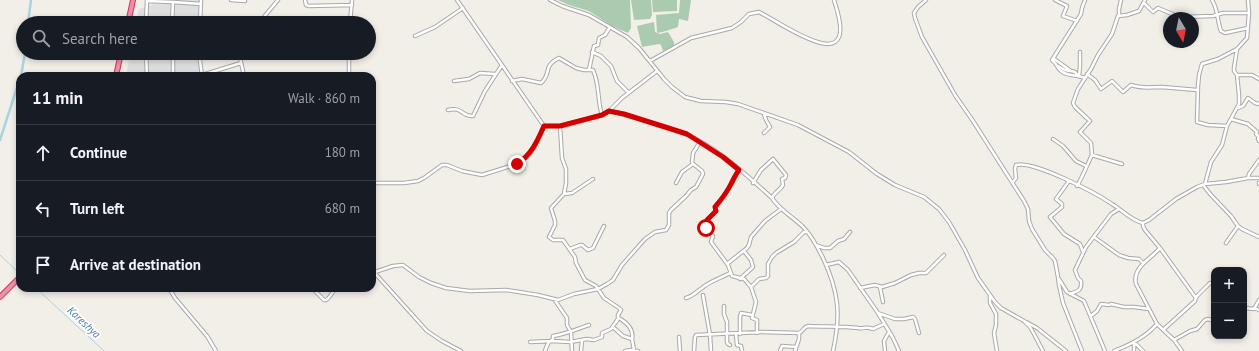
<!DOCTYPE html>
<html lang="en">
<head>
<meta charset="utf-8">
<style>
  body { margin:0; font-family:"PT Sans",sans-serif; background:#242831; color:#f1f3f6 }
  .controls { position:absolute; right:12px; bottom:12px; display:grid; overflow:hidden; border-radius:8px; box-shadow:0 2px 6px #0003 }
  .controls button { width:36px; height:36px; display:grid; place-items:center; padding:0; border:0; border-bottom:1px solid #363941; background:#171b24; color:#f1f3f6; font:20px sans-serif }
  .compass { position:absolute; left:1163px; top:12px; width:36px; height:36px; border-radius:50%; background:#171b24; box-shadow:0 2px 6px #0003; rotate:170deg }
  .stop { position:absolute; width:12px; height:12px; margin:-9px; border:3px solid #d40000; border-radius:50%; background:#fff }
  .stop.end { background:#d40000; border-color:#fff; box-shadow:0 1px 4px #0008 }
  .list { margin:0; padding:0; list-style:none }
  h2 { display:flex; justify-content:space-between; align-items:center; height:52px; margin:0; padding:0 16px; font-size:17px }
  h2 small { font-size:13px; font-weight:400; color:#9ea1a6 }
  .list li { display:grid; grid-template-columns:26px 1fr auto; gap:12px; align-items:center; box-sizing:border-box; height:56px; padding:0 16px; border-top:1px solid #363941 }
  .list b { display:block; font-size:15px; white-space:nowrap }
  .list em { font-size:13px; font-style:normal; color:#9ea1a6 }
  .icon { flex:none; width:22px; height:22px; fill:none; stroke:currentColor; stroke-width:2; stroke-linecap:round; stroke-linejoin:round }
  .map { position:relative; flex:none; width:1259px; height:351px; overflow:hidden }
  .search { position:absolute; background:#171b24; box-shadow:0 2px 6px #0003; left:16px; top:16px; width:360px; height:44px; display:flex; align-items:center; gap:10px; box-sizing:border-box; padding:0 14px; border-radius:22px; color:#9ea1a6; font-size:15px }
  .panel { position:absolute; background:#171b24; box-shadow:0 2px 6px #0003; left:16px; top:72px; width:360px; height:220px; border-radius:12px }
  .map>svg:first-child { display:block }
  .residential { fill:#e0dfdf }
  .cemetery { fill:#aacbaf }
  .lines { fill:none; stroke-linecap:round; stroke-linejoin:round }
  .stream { stroke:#aad3df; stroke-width:1 }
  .canal { stroke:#aad3df; stroke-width:2.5 }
  .minor-casing { stroke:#a9a9a9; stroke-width:4.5 }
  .highway-casing { stroke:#dc2a67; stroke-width:6 }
  .minor { stroke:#fff; stroke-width:2.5 }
  .highway { stroke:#e892a2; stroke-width:4 }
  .route { stroke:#d40000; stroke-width:5 }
  .labels { text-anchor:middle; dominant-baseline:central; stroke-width:4; stroke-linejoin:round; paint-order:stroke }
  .water-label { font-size:11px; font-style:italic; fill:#4a7aab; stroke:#fff }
</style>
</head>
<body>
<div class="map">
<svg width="1259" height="351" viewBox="0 0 1259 351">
  <rect width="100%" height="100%" fill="#f2efe9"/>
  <path class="residential" d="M153,0H200V23H136L139,9L152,5Z
    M130,53H200L203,76H126Z"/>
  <path class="cemetery" d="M558,0H630L631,28L628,33L612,26L589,11L569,5Z
    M631,0H651L652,15L650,19L634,20Z
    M652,0H677V11L653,12Z
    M680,0H691L688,21L679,19L678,27C671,29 664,32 657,33L660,34L668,32L674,42V46L663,51L661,45L659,44L642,47L637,26L654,22L655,32L657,33L656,15L679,13Z"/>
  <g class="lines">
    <path class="stream" d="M0,255L20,274
      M36,288L104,351"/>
    <path class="canal" d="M28,23L31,0
      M21,76L25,53
      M0,140L20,78"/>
    <g class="minor-casing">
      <path id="minor" d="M231,0L245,1
        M305,0L306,5L309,6L352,5
        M457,0L544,126H560L602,115L609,111L622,98L657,71
        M550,0L562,6L589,15L627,37L639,48L664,79L672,87L685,97L701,101L726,102L738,104L798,125L849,152L877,174L895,185L924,197L939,209L949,222L965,250L978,278L995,302L1001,308L1024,321L1030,327L1034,334L1043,351
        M926,0L918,7L914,13L915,18L922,37L955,95L973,121L1024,201L1028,209L1029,221L1032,229L1045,250L1053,258L1055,261L1058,277L1059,285L1063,303L1082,351
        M1055,0L1067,6L1063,16L1077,21
        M1212,0C1218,9 1217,20 1221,31L1225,33L1248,28
        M147,1L173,2L201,4
        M1144,3L1153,12L1158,8L1177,16L1182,17L1213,16L1223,13H1249
        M1119,16V9L1121,0
        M146,23L147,0
        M172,23L173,2
        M200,23L201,0
        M259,23L278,0
        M350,23L352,0
        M415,36L435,27L463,8
        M592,52L601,56L611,66L617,81L628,92
        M146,53L147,76
        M173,53V76
        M199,53L202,76
        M239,53L244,76
        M349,53V76
        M240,58L263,53
        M1053,58L1071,71L1075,72L1078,76L1085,78
        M650,61L691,38L732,28L741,22L749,14L759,12C776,21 809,43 827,44C832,44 837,42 839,37C843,28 837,9 834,0
        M1058,66L1065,70L1070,71
        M589,70L594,46L598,45L599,38L605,35L610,27
        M1087,74L1095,80L1101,89L1112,81L1123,92L1131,85C1143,89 1150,87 1162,87C1174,88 1186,89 1197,90
        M202,75L241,63
        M1237,75H1252L1259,79
        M1078,76C1072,75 1065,75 1061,71C1057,68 1057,64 1052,60L1081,14L1082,8L1085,0
        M1079,76L1080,66V52
        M454,81L469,79L480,73L495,74
        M512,81L522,79L541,83C552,74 542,66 559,58L576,68L584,70H593C600,85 597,100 602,115
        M1238,108L1243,106L1248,98L1255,103L1259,104
        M448,110C463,106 461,117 473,116L485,91L502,65
        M609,111C624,114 638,119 653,123C667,127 681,131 694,138C723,153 748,176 772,198C780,211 795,218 805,229C813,238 818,248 823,258C839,292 841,315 833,351
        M1231,119L1248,124L1257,132L1256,134L1259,137
        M1227,126L1208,125L1197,122L1198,86L1199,75L1202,64L1218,59L1237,49
        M764,133L770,127L766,120L764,114
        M1259,137L1258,139L1259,141
        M1053,139L1063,146L1076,161L1086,166
        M1092,155L1091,143L1080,132L1090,121L1075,107L1073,103L1078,89L1091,69L1098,55L1112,34L1118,16L1127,15L1139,11L1145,0
        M739,170C735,175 733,179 731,184C727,193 721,200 715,207L716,211L707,220L706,228L713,236L711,242L728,265L732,276L744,279L751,287L756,302L752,318L757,320V333
        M1248,178L1249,174L1259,160
        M1069,181L1056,199L1062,204V207L1050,217L1064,234L1080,244L1083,252
        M1013,182L1016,178L1015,169L1016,165C1033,160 1096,193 1112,204C1122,210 1132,221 1143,223L1149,220L1176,199L1197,187L1205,184L1226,182L1248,178H1259
        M372,183H404L418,181L424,178L442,165H447L462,171L482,175L517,164L528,156L534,148L544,126
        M676,183L682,172L693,164
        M753,183L761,170L773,159L786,175L785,178L782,179L783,185C780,190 774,193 772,198
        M1259,183V184
        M1205,184L1211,162L1222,145L1227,126L1239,104V95L1237,75L1234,71V68L1237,49L1247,38L1249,13L1248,0
        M1203,185L1211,195L1231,216L1238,226L1242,229L1259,237
        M1077,186C1083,176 1087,165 1092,155L1122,164
        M564,194L572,193L593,179
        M1143,223V226L1145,230L1160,248C1151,259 1132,267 1136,284L1157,324L1174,340L1182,351
        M1094,237L1119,255L1128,258L1139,259L1143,263
        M1226,243L1238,226
        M816,245L824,248H830L838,241L844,239L850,232
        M1160,248L1196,298
        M570,249L580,245H582L588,250L593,248L604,226
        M727,264L747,248L749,245L751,237L765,221L781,209
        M826,265L839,262L848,270L878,313L893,338L899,351
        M372,270L427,331L442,341L461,351
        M375,272L393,266L403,265L419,277L431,283L446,288L470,291L506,290L538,295L558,300L574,294L598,289L607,284L613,280L622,265L645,239L655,232L666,230L669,225V213L671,210L686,196L691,190L696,187L703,174L702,171L692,163L693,153L700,142
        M740,279L753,267L751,260L744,251
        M1059,279L1067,292L1084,301L1105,351
        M751,287L759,279L766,278L768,276V264L772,257L776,253L794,242L804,232H807
        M880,287L883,302
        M169,288L175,298L207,336L216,351
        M312,288L324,300H326C330,298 332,292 336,288
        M860,288L875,285L882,287L895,283L911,275L919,273H926L944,255
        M1070,294C1079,291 1082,290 1081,281L1078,278L1075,270L1086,247L1111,214L1119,209
        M703,295L710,335L711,351
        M990,296V303L996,314V325L994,333L997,351
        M686,298C693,296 696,292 702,288C710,281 721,278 730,273
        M554,299L567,318V325L571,332L572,351
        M724,306V314L727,322V342L728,344L730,345
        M1244,308L1254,309L1259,300
        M1254,308L1259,310
        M878,313L895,319H904L913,317L915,319L919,333
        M1091,316L1097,311L1101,304L1109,305L1111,304L1124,307H1134L1149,309
        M619,318C627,323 634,329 632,339
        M1026,322L1037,328L1066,351
        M612,328H614L623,336L632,339L634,350
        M1163,330L1195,301L1196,297L1210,283L1214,284
        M736,334L737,345L741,346L742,351
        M740,334V317L741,313L752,315
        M679,337L680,351
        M1174,340L1190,331L1197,329L1205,320L1208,319L1214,321
        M530,342L552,341L570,342L587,339L594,340L602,337V333L611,329L618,319V315L621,310L619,308L604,298L596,286L585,280L576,263L575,257L563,240H553L549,237L555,225V221L551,208L564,194L566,183V169L562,158L560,126
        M545,351C547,345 548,342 553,339V336C566,334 577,329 589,325
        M581,351L582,340
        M625,351L631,350L638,351
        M694,351L695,337L696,335L762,332L799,333C803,332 803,327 808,326C825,327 842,326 858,328C865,329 865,326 873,329L884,324
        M780,351L782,346L796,347
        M795,351L799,339V333
        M885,351L884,341L889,332
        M1114,351C1130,345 1146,337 1157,324
        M1134,351V342L1143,351"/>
    </g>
    <g class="highway-casing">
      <path id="highway" d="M128,23L133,0
        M116,76L121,53
        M0,297L20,277"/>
    </g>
    <use href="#minor" class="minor"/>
    <use href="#highway" class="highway"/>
  </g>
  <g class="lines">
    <path class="route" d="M517,164C531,155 537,142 544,126H560L602,115L609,111L624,114L687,134L723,157L739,170C735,175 734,179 731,184C727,192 721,200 715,207L716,211L707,220L706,228"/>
  </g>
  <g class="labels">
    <g class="water-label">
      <text transform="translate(84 322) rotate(43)">Kareshya</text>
    </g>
  </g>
</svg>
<div class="controls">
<button>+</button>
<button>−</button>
</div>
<svg class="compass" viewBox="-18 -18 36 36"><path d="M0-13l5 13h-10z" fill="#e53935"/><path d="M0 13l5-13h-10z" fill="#9ea1a6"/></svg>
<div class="stop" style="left:706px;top:228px"></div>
<div class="stop end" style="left:517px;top:164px"></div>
<div class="search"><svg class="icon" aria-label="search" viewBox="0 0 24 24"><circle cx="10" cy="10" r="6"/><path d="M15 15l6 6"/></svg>Search here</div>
<section class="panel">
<h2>11 min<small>Walk · 860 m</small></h2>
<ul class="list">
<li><svg class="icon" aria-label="ahead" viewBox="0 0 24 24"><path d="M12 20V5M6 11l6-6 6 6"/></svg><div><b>Continue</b></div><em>180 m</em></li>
<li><svg class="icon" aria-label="left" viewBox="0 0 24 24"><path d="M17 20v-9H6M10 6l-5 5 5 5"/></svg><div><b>Turn left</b></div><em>680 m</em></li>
<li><svg class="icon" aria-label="arrive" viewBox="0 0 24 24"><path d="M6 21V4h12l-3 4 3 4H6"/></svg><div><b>Arrive at destination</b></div></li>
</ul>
</section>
</div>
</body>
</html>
